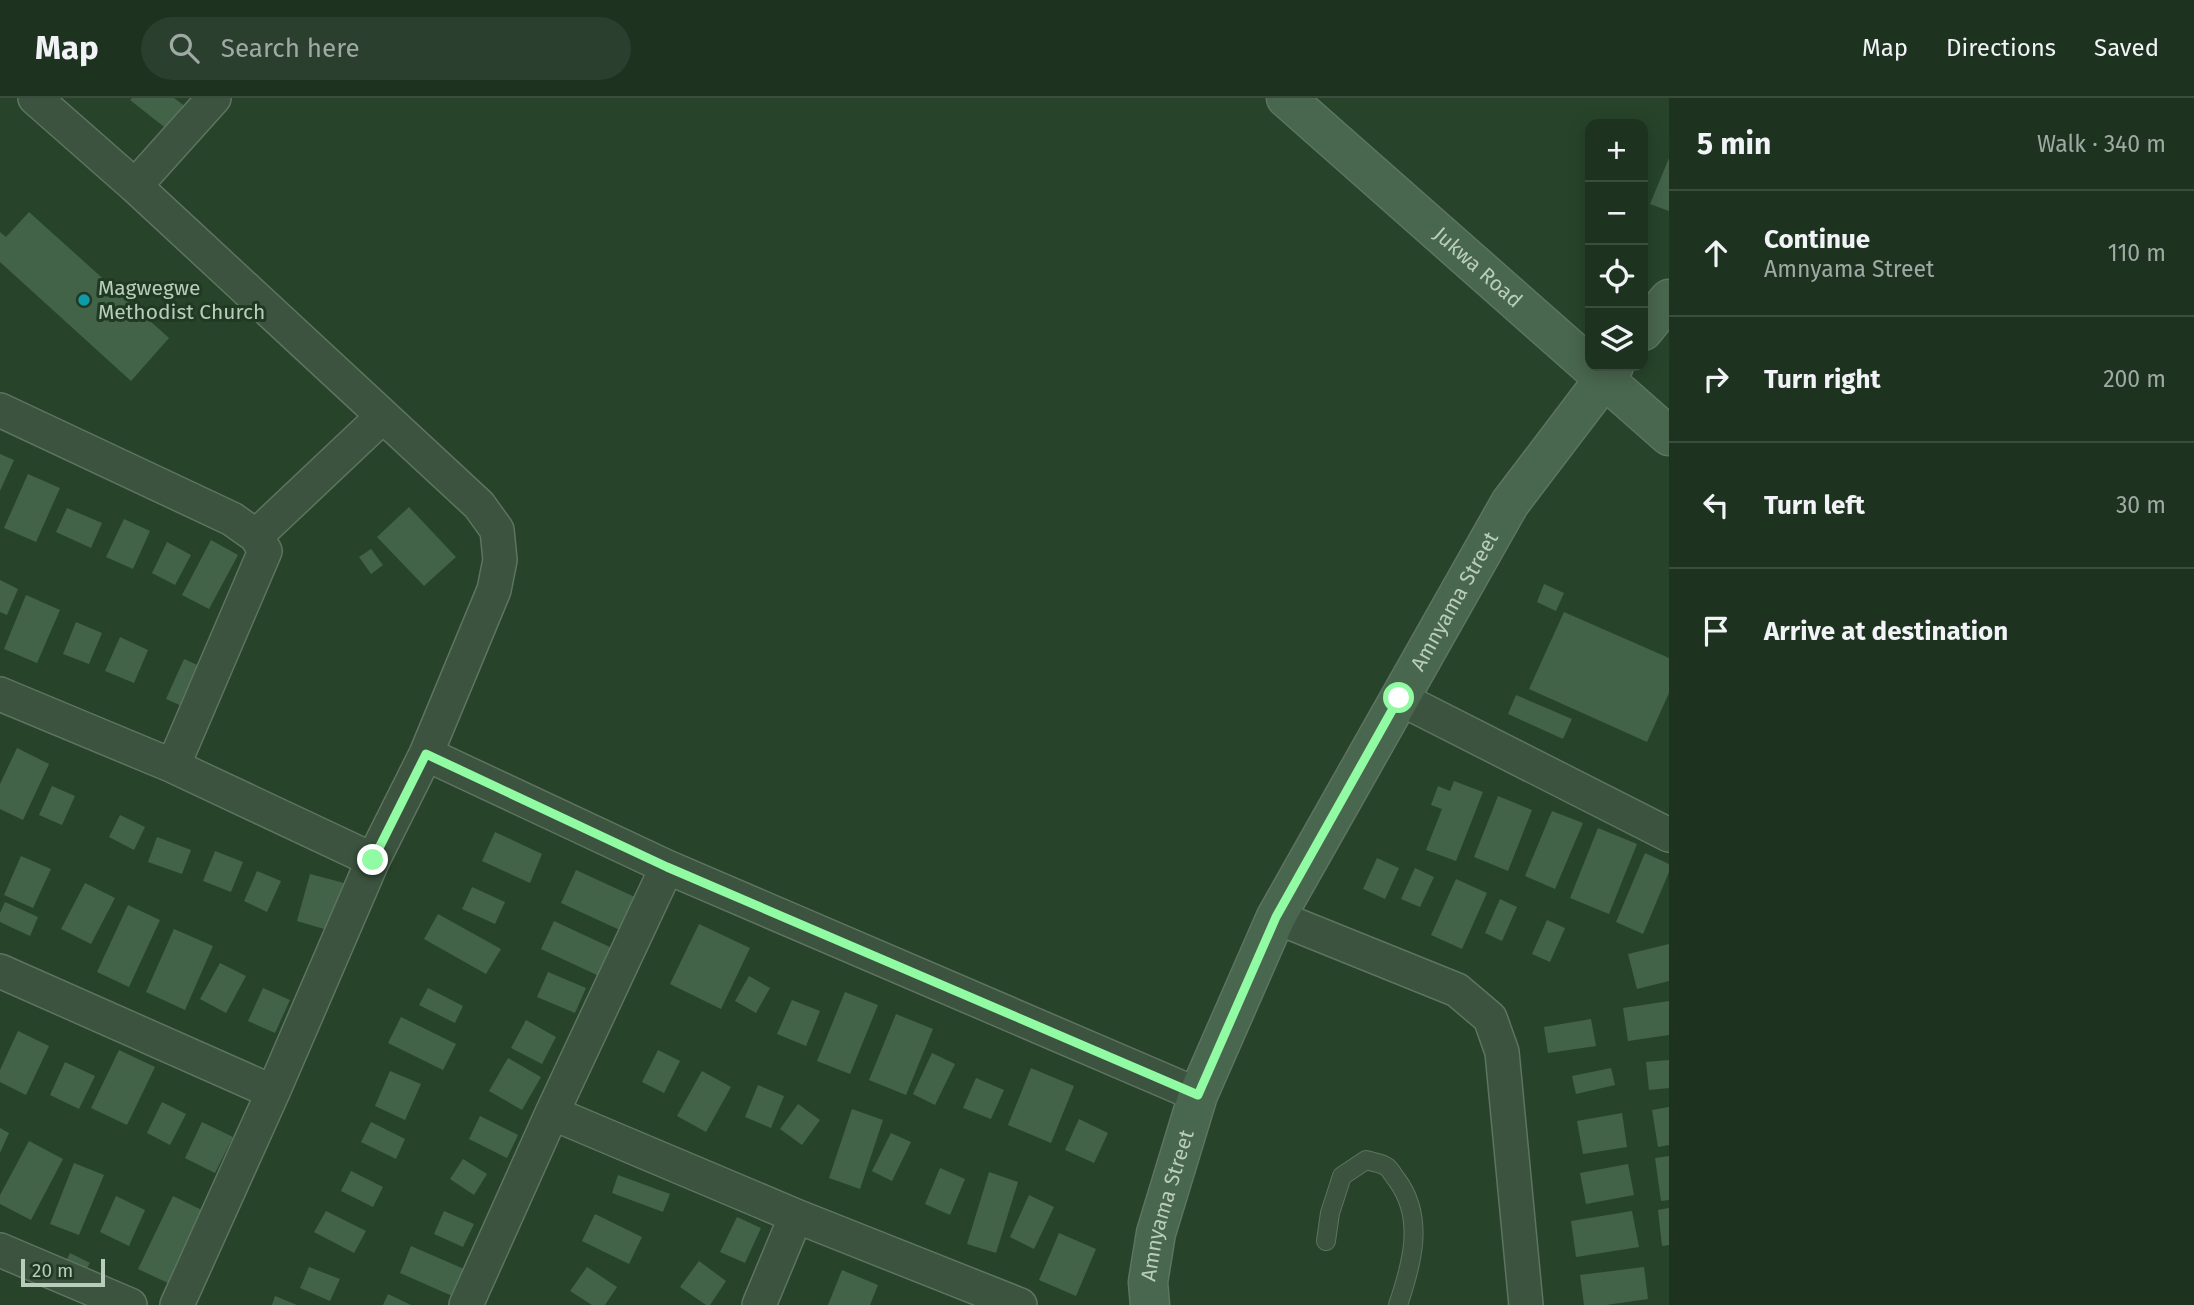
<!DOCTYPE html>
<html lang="en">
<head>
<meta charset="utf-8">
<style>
  body { margin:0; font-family:"Fira Sans",sans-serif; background:#2a3f2d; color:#f1f3f6 }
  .controls { position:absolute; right:21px; top:21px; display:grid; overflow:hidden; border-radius:14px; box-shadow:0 4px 18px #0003 }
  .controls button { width:63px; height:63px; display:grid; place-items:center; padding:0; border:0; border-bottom:2px solid #3b4e3e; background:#1d3320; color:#f1f3f6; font:35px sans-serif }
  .scale { position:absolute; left:21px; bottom:18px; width:84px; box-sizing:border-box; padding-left:7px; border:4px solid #b9cdbc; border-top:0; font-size:19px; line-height:24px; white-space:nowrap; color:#b9cdbc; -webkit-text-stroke:5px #203923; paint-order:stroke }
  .stop { position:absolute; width:21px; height:21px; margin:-16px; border:5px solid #90fba3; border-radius:50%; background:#fff }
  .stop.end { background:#90fba3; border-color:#fff; box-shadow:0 2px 7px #0008 }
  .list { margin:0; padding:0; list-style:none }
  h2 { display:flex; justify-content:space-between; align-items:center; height:91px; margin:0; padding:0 28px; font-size:30px }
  h2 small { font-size:23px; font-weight:400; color:#a0aaa5 }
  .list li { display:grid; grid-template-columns:46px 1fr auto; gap:21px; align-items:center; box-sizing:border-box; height:126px; padding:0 28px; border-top:2px solid #3b4e3e }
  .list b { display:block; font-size:26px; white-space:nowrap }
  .list p { margin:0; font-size:23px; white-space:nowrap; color:#a0aaa5 }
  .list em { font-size:23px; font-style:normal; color:#a0aaa5 }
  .icon { flex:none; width:38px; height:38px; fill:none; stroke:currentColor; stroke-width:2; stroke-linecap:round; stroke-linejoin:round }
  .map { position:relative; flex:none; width:1669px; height:1207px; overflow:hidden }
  header { display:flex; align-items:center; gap:42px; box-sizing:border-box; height:98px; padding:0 35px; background:#1d3320; border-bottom:2px solid #3b4e3e }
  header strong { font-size:33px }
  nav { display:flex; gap:38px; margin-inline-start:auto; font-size:24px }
  .search { width:490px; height:63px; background:#2a3f2d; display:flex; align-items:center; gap:18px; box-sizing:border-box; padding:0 24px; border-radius:38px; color:#a0aaa5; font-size:26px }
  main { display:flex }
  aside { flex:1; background:#1d3320 }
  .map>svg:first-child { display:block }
  .building { fill:#426347 }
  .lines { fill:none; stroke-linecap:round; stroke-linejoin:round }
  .lane-casing { stroke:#5d7460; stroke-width:20 }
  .street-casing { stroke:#5d7460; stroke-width:36 }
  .secondary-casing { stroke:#5d7460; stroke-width:41 }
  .lane { stroke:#3b533f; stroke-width:18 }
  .street { stroke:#3b533f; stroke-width:33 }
  .secondary { stroke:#49664e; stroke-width:38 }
  .route { stroke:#90fba3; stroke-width:9 }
  .culture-dot { fill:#0f9aa8; stroke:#203923; stroke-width:2.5 }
  .labels { text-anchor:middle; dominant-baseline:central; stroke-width:6; stroke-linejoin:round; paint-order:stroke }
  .street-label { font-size:21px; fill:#b9cdbc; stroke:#203923 }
  .poi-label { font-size:21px; fill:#b9cdbc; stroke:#203923; text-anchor:start }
</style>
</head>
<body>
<header>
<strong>Map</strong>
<div class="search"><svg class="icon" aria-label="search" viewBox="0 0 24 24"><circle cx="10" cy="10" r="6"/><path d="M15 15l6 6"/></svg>Search here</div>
<nav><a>Map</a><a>Directions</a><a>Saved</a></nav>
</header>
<main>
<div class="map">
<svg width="1669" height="1207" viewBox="0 0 1669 1207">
  <rect width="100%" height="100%" fill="#27442a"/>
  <path class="building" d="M132,0H174L186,9L168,32L130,2Z
    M1669,60V113L1650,106Z
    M29,114L169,240L131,283L0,164V134L6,139Z
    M0,356L14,362L0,393Z
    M28,376L60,390L36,444L4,430Z
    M409,409L456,459L424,488L377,439Z
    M67,410L102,425L91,450L56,434Z
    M124,421L150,433L133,471L106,459Z
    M211,442L238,457L209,511L182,497Z
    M167,444L191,457L175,487L152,475Z
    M371,451L383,467L371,476L359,459Z
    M0,482L18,491L7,517L0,514Z
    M1544,486L1564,495L1556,513L1537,504Z
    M26,497L60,512L37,565L4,551Z
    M1564,514L1669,560V595L1647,644L1529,591Z
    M76,524L102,535L89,566L63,556Z
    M120,539L148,552L134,585L105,573Z
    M184,561L213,574L195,614L166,601Z
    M1516,597L1572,621L1563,641L1508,616Z
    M17,650L49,666L23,722L0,711V686Z
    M1454,683L1483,694L1456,763L1426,752L1442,711L1431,707L1438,688L1450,693Z
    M52,688L75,698L62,727L39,717Z
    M1498,698L1532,712L1508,773L1474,759Z
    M1552,713L1583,725L1555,791L1525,778Z
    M120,717L145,729L134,752L109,739Z
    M1598,730L1637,746L1609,816L1570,800Z
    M495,734L542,756L530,785L482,763Z
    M157,739L191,752L182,776L148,764Z
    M215,753L243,764L231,794L203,783Z
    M1645,755L1669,766V774L1643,836L1616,824Z
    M21,758L51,771L33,810L4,797Z
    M1377,760L1399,770L1385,801L1363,791Z
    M1415,770L1434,779L1420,809L1401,801Z
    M576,772L637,800L622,833L561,805Z
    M257,773L281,783L267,814L244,803Z
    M310,776L344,785L331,833L297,823Z
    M1456,781L1487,795L1462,851L1431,837Z
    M85,785L115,800L91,846L61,831Z
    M472,789L505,804L495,826L462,811Z
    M1500,801L1517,809L1502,843L1485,835Z
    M5,804L38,819L30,838L0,824V815Z
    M128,807L160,822L129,889L97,874Z
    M438,816L501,851L486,876L424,841Z
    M1547,822L1565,830L1550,864L1532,856Z
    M554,823L612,850L599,878L541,851Z
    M699,826L750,850L721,911L670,886Z
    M174,831L213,848L185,912L146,894Z
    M1669,846V883L1637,891L1628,856Z
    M220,865L246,878L226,915L200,901Z
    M548,874L586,890L575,915L537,899Z
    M749,878L770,890L756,915L735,903Z
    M263,890L290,902L275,935L248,923Z
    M428,890L463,908L455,925L419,907Z
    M845,894L878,907L850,976L817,963Z
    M792,902L820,913L806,948L777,936Z
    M1669,903V937L1628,943L1623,910Z
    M896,916L933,931L906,997L869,982Z
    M401,919L456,946L443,972L388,945Z
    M1591,921L1596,948L1548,955L1544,929Z
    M526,922L556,939L542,966L511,950Z
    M18,933L49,948L26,997L0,984V972Z
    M119,952L155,969L127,1027L91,1010Z
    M658,952L680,963L664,995L642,984Z
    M932,955L955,966L935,1007L913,996Z
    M508,960L541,979L522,1012L489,993Z
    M1669,962V990L1649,992L1646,964Z
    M65,964L95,978L79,1011L50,997Z
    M1031,970L1074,988L1051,1045L1008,1027Z
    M1611,970L1615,987L1576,996L1572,978Z
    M390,973L421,986L405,1022L375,1008Z
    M702,973L731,989L706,1034L677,1018Z
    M976,980L1004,992L991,1021L963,1010Z
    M758,987L784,998L771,1030L745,1019Z
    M162,1004L186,1016L170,1047L147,1035Z
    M798,1006L820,1022L802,1047L780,1031Z
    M1669,1009V1047L1658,1049L1652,1012Z
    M852,1011L883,1022L860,1091L829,1080Z
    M1622,1015L1627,1049L1583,1056L1577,1023Z
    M480,1018L518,1037L507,1060L469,1041Z
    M1079,1021L1108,1035L1094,1065L1065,1052Z
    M202,1024L233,1039L215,1075L185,1060Z
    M371,1024L405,1041L396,1061L361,1044Z
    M0,1030L9,1035L0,1055Z
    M891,1035L911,1044L892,1083L872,1073Z
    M29,1043L63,1061L31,1122L0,1106V1097Z
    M1669,1058V1102L1661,1103L1655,1060Z
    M463,1061L487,1076L474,1097L450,1081Z
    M74,1065L104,1077L79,1137L50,1126Z
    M1628,1066L1634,1097L1586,1106L1580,1075Z
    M940,1070L965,1081L950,1117L925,1106Z
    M351,1073L383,1089L373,1109L341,1093Z
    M989,1074L1018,1084L996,1155L967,1146Z
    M618,1077L670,1096L663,1114L612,1095Z
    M1029,1097L1054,1109L1034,1151L1010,1139Z
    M116,1098L145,1112L129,1148L100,1134Z
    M173,1098L204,1113L170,1186L138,1171Z
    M1669,1110V1147L1662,1148L1658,1112Z
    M326,1113L366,1133L354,1155L314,1134Z
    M444,1113L474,1126L463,1149L434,1136Z
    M1632,1113L1639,1149L1576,1159L1571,1123Z
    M595,1116L642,1139L629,1166L582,1143Z
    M737,1119L761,1130L745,1165L720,1154Z
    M1059,1135L1096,1151L1076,1198L1039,1182Z
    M411,1148L471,1174L459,1201L400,1175Z
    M70,1155L90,1165L81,1181L62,1172Z
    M699,1163L726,1183L710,1207H706L680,1189Z
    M309,1169L340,1181L330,1203L300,1190Z
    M587,1169L617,1189L605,1207H592L570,1193Z
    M1644,1169L1648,1201L1606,1207H1584L1580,1177Z
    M842,1172L878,1187L870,1207H828Z
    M388,1196L411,1207H383Z
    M275,1198L297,1207H272Z"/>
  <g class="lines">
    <g class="lane-casing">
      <path id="lane" d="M1326,1143L1330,1115L1342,1078L1366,1062C1372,1064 1382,1065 1387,1069C1391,1072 1394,1079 1397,1082C1425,1120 1412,1166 1398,1207"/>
    </g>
    <g class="street-casing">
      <path id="street" d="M35,0L135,88L479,407L497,432L500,462L494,492L426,656L373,762L273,994L177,1207
        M135,88L214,0
        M0,312L232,421L256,438L265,453L173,668
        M256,438L383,318
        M0,596L173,668L373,762
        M1399,600L1669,737
        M426,656L667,769L1198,997
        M1276,819L1457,892L1490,920L1502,954L1526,1207
        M0,873L273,994
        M552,1015L796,1118L1020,1207
        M0,1152L130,1207
        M466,1207L552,1015L667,769
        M759,1207L796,1118"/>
    </g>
    <g class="secondary-casing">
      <g id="secondary">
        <path id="s1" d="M1286,0L1669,338"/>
        <path d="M1643,233L1669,201"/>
        <path id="s2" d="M1150,1207L1148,1184L1156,1135L1198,997L1276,819L1510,405L1614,268"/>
      </g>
    </g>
    <use href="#lane" class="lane"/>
    <use href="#street" class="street"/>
    <use href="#secondary" class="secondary"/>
  </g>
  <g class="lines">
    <path class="route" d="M373,762L426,656L667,769L1198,997L1276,819L1399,600"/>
  </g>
  <circle class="culture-dot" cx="84" cy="202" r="7"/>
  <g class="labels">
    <g class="street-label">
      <text stroke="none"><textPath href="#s1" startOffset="256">Jukwa Road</textPath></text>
      <text stroke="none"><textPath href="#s2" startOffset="774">Amnyama Street</textPath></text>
      <text stroke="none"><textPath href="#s2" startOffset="102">Amnyama Street</textPath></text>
    </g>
    <g class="poi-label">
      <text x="98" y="190">Magwegwe<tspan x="98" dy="24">Methodist Church</tspan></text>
    </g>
  </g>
</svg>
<div class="controls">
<button>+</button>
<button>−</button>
<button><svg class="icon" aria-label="locate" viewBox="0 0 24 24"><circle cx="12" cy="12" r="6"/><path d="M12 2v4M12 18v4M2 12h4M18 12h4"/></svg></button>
<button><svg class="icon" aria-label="layers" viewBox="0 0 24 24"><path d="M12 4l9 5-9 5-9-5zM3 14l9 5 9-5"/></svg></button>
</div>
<div class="scale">20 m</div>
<div class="stop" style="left:1399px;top:600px"></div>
<div class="stop end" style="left:373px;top:762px"></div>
</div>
<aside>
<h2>5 min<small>Walk · 340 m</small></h2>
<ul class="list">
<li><svg class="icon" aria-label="ahead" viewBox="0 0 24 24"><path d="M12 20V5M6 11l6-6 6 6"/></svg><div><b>Continue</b><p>Amnyama Street</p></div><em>110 m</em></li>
<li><svg class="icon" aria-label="right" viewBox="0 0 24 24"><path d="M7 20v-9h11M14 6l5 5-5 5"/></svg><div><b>Turn right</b></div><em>200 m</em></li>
<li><svg class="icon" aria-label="left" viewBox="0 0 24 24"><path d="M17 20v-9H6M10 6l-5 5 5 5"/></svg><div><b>Turn left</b></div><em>30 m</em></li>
<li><svg class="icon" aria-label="arrive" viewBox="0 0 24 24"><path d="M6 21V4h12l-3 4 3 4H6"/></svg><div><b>Arrive at destination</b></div></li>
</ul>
</aside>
</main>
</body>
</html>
